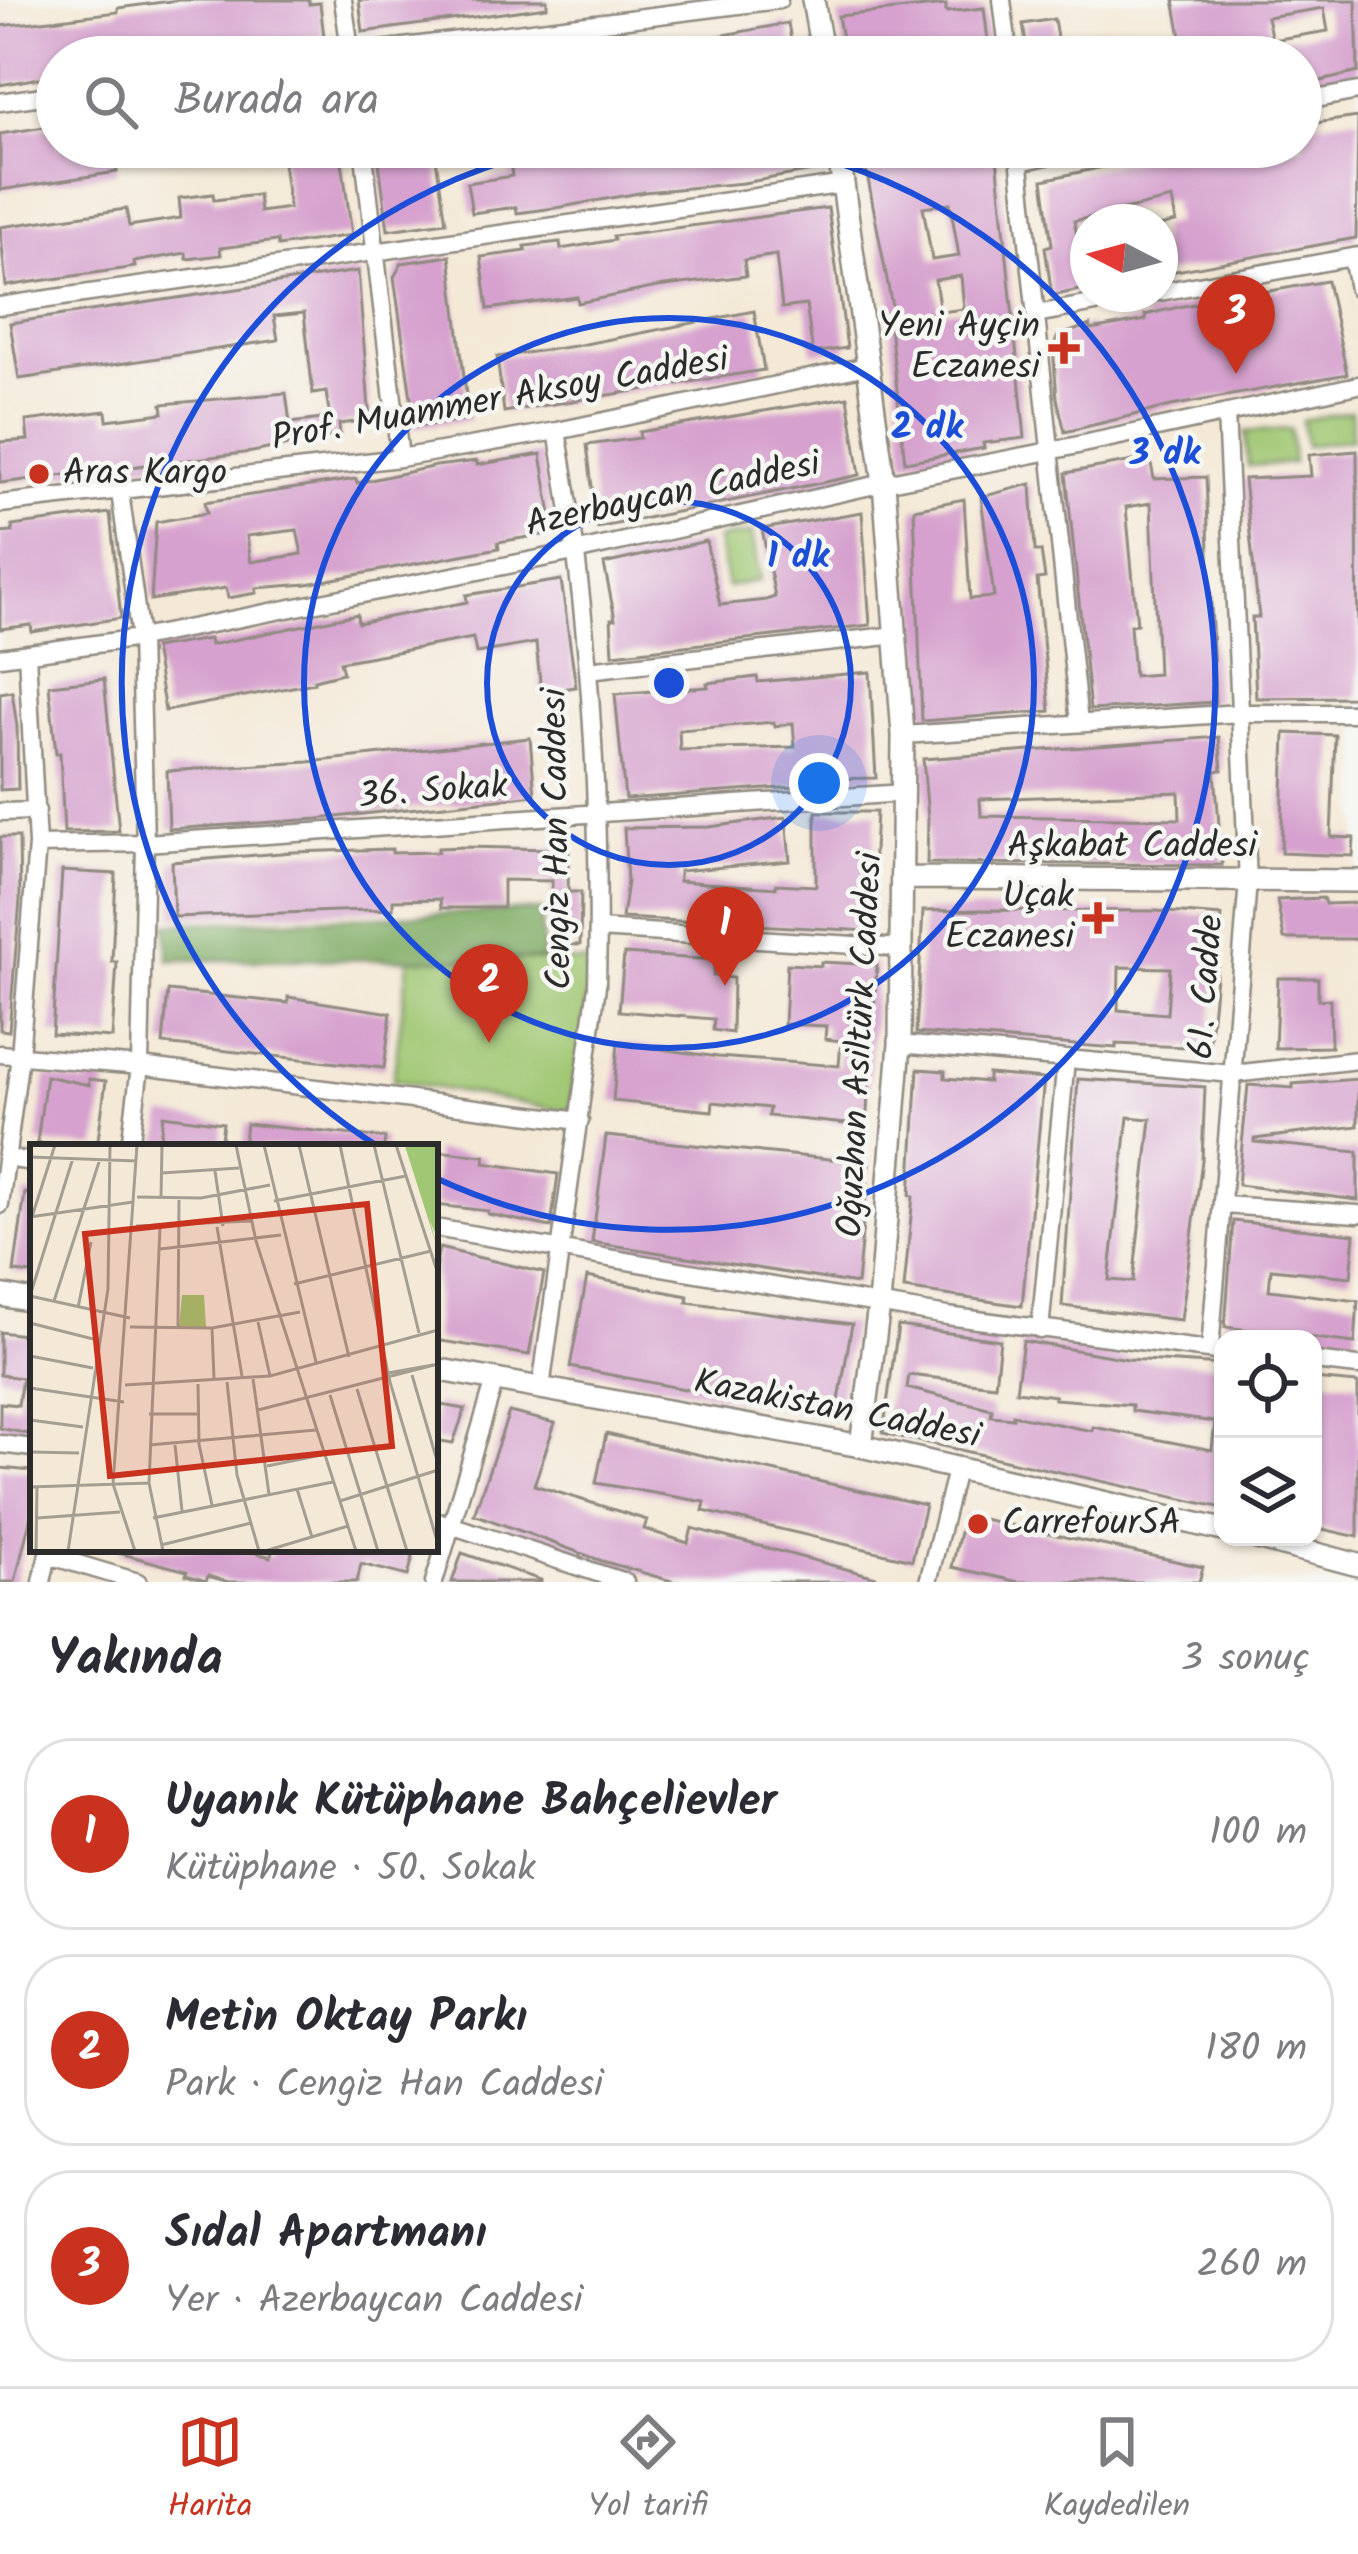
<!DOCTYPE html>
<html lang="tr">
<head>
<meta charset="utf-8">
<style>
  body { margin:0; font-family:Kalam,sans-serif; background:#f2f2f3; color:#2b2b33 }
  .controls { position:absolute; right:36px; bottom:36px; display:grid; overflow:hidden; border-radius:24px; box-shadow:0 3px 9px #0004 }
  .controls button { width:108px; height:108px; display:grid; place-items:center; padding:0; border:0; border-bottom:3px solid #e1e1e2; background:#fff; color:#2b2b33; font:60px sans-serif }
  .compass { position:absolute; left:1070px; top:204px; width:108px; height:108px; border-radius:50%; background:#fff; box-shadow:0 3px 9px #0004; rotate:276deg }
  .you { position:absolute; left:819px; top:783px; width:42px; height:42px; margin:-30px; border:9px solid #fff; border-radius:50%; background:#1a73e8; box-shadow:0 0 0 18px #1a73e833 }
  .badge { display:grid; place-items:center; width:78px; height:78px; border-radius:50%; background:#c8321e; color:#fff; font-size:39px; font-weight:700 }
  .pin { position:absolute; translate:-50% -99px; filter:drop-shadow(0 3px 6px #0008) }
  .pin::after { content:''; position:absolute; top:63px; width:42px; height:36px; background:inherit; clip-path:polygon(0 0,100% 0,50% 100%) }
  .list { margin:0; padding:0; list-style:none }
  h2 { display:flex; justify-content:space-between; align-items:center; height:156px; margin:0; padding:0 48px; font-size:51px }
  h2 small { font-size:39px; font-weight:400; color:#7c7c81 }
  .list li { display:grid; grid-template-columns:78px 1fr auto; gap:36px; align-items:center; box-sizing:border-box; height:192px; margin:0 24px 24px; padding:0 24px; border:3px solid #e1e1e2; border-radius:48px }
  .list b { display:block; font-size:45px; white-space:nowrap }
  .list p { margin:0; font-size:39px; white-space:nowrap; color:#7c7c81 }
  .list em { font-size:39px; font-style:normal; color:#7c7c81 }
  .icon { flex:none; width:66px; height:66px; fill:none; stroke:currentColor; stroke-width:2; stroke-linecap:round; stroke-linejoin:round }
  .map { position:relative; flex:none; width:1358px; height:1582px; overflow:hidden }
  .search { position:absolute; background:#fff; box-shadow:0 3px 9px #0004; left:36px; right:36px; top:36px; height:132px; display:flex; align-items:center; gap:30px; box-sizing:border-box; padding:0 42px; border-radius:66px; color:#7c7c81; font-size:45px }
  .sheet { height:804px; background:#fff }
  nav { display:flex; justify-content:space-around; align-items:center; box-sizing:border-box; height:168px; border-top:3px solid #e1e1e2; background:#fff; font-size:33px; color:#7c7c81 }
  nav a { display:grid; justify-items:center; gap:6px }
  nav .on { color:#c8321e }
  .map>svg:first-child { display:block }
  .green { fill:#a0c773; stroke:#66794f; stroke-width:3 }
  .forest { fill:#80ac65; stroke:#566c48; stroke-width:3 }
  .building { fill:#d6a1ce; fill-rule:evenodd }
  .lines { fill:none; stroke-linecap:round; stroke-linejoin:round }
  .minor-casing { stroke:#908a81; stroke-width:21 }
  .major-casing { stroke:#908a81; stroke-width:26 }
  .minor { stroke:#fff; stroke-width:16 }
  .major { stroke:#fff; stroke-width:21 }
  .ring { fill:none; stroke:#1d4ed8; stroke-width:6 }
  .poi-dot { fill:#c8321e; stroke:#f6f6f2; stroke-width:4.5 }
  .labels { text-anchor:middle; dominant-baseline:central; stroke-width:9; stroke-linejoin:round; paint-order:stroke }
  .poi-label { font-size:36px; fill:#2b2b2b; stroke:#f6f6f2; text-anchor:end }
  .street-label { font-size:36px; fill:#2b2b2b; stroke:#f6f6f2 }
  .inset-road { fill:none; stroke:#a49d92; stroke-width:3 }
  .view { fill:#c8321e; fill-opacity:0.15; stroke:#c8321e; stroke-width:6 }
  .inset-edge { fill:none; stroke:#2b2b2b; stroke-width:6 }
  .centre { fill:#1d4ed8; stroke:#f6f6f2; stroke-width:6 }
  .ring-label { font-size:36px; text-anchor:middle; font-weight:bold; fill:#1d4ed8; stroke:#f6f6f2; stroke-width:9; stroke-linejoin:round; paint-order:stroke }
</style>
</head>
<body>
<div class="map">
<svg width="1358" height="1582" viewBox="0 0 1358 1582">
  <rect width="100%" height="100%" fill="#f6f6f2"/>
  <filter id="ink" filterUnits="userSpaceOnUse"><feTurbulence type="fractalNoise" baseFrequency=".00833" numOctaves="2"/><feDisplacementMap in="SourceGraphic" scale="24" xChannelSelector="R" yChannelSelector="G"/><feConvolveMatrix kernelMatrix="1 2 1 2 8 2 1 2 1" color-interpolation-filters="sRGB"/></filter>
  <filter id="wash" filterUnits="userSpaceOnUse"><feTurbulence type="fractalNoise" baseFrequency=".004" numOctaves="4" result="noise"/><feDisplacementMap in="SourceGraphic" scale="48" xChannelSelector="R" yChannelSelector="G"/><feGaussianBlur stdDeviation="2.7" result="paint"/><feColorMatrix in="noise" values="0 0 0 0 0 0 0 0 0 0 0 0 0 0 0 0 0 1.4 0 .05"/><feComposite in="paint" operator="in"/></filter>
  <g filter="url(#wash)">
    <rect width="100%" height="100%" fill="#f4e9d7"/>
    <path class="green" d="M1351,411L1352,439L1306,446L1302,420Z
      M1290,429L1293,463L1248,466L1245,432Z
      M752,533L760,580L727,587L718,539Z
      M409,956L589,962L587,1005L570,1112L393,1080Z"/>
    <path class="forest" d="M541,910L543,959L169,960L166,924Z"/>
    <g id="blocks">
      <path class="building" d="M178,0H309V4L320,3L324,37L184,57H57V75L0,85V26L118,12V8Z
        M359,0H547V7L363,32Z
        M1174,0H1356L1358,72L1301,86V57H1185ZM1324,8L1328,31L1272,40L1267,17Z
        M946,5V12L984,8L989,49L904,57H845L838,16Z
        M1054,19L1060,57H1028L1023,24Z
        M788,23L794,57H599L598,50L714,37Z
        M1358,117L1356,238L1160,274V226L1176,222L1172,199L1074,221L1088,288L1052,296L1045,247L1052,245L1043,180L1196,147H1304L1301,125Z
        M57,125V147H113L117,172L0,190V134Z
        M281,147H340L352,235L278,246L277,241L220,248L221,255L187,259L186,253L134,262L135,267L6,286L0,227L126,209L129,226L181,218L179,198L213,194L214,200L258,195L260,212L289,208Z
        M377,147H434L446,222L388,230Z
        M554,147H814L818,170L743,183L644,192L562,207L517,213L516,207L472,213L467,183L512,176L509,153Z
        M862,147H996L1025,438L983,443L984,448L905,462L889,318L894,317ZM950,203L959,256L932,260L923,207ZM961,276L964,309L940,312L935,280Z
        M828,208L847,348L813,353L806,305L782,308L776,255L744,260L746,276L657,287L578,303L577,297L488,309L481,257L526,251L525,246L560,242L561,249L614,240L613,236Z
        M450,256L469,420L415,427L394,277L402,263Z
        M358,271L370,420L339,424L340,435L252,452L0,483V442L28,440L26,421L106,411L107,420L163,413L162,404L286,393L290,423L330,418L326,392L313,394L304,313L274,316L278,340L19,379L10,323Z
        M1327,281L1347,374L1171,406L1065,432L1057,398L1053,347L1058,336L1090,325L1091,330L1146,320L1145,315L1183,306Z
        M754,311L764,370L504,412L497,357L575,346Z
        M848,397L860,475L597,528L587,445L640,438L639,432Z
        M1357,451L1358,697L1256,698L1252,617H1259L1244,479L1311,476L1309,455Z
        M541,454L554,533L498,542L499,548L307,584L256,588L257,593L228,598L226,588L151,600L156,522L207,513L205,502L356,479L357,483L436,466L477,461V465ZM297,530L302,554L251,562L247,536Z
        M1150,458L1154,479L1206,477L1215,702L1090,710L1066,473ZM1151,503L1158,674L1134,676L1130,625L1137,624L1126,507Z
        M1031,484L1035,551H1041L1045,578L1037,579L1050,711L922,721L914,509L964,499L970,599L994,597L981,497Z
        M862,512L870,625L613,654L611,619H615L604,564L706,541L720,605L766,600L775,597L762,529Z
        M110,513L121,618L32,632L31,625L0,629V533L13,532L12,526Z
        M561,580L576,687L541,692L536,643L476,653L473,638L340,662L343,673L314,680V683L165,711L154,648L209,639L210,645L357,614L358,623L467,602L466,595Z
        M870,672L876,778L826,779L827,783L795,787L625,799L615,694L708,687L707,683L757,677L758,682ZM774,722L775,726L793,723L795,747L680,750L679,730Z
        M104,679L119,831L64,832L60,753H56L49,685Z
        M12,691L17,727L18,789L0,790V693Z
        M1285,733L1335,735L1331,837L1354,838L1353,856L1281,853Z
        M1219,737L1222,770L1215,771L1222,865L927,863L928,818L923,759ZM1179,792L1180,819L981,816L980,799Z
        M530,738L535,795L318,819L169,829L167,771L309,762Z
        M816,812H876L870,931L622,918L627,882L624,828L709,827L786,817L790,861L679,871V881L776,888V884L816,886Z
        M0,837H19L20,899L9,1031L0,1030Z
        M551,846L569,847L568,892H581L580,945L551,944L552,881L503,880V908H441L440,899L393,900V909L174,917L172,862L293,852L392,849V853L438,852V848L465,847L551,849Z
        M62,871L116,874L112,962H117L112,1038L52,1034Z
        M1323,898L1325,904L1358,903V939H1284L1277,900Z
        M981,910L1155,911L1222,916L1209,1048L1116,1044V1048L916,1033L923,911ZM1119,967L1170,968L1167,1014L1118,1010Z
        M624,954L715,960L713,976L733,978L732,1033L713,1030L714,1019L619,1011Z
        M821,962L877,965L866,1126L768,1116L769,1108L713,1102L712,1111L613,1101L618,1043L718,1057L839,1066L841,1041L825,1039L826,1026L784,1024L787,964L821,966Z
        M1278,978H1318V1000L1330,999L1331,1047L1275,1048Z
        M168,991L288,1003V997L391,1013L384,1068L163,1044Z
        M918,1069L945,1071V1078L988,1082V1074L1044,1079L1022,1306L904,1289L913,1196L910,1195Z
        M46,1076L89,1085V1079L106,1081L97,1147L37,1143Z
        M1078,1079L1205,1087L1202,1160L1181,1320L1062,1306ZM1128,1117L1151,1119L1133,1282L1109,1280Z
        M1358,1079V1126L1254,1139V1142L1358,1152V1200L1238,1185L1248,1085L1293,1088V1084Z
        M163,1115L223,1123L220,1147H159Z
        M246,1124L385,1138L384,1147H243Z
        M606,1136L869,1163L857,1284L592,1242Z
        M435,1151L485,1156L484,1163L558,1174L551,1227L488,1214V1211L435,1205Z
        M25,1193L33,1194V1274L14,1272Z
        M1233,1221L1355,1234L1351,1277L1271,1269L1269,1290L1358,1301L1355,1343L1225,1327Z
        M439,1248L544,1273L529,1355L435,1340V1270Z
        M587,1277L688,1296L687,1302L852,1324L836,1418L570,1367Z
        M898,1326L1000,1340L995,1385L909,1375L907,1388L992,1409L991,1416L1013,1418V1415L1092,1431L1093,1427L1212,1450L1215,1422L1132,1411V1405L1054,1399L1055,1396L1016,1391L1023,1341L1128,1359L1223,1365V1508L883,1433Z
        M0,1332L33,1336V1435L0,1428V1403L18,1405L22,1378L0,1375Z
        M1313,1379L1358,1383V1537L1313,1527Z
        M435,1404L465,1409L453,1443L435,1440Z
        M509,1412L555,1423L534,1485L647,1520L644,1529L688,1543L692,1528L876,1577V1582H675L602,1561L474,1514Z
        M606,1434L925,1505L912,1560L703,1511L705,1502L596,1483Z
        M0,1468L33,1471V1507L15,1582H0Z
        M964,1515L1203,1567L1199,1582H1019L952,1567Z
        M119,1549H241L271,1557L272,1549H415L408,1576L361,1564L357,1582H229L208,1576L206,1581L186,1575L187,1571L119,1553Z
        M462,1553L541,1580V1582H452Z"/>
    </g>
  </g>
  <g filter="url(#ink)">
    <use href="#blocks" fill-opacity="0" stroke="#908a81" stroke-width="3"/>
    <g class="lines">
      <g class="minor-casing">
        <path id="minor" d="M343,0L351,57
          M1002,0L1009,57
          M324,57L779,0
          M0,102L57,94
          M1301,102L1358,91
          M363,147L400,458
          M1018,147L1079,723
          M1020,162L1088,147
          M1352,257L1358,289
          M1160,292L1358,256
          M0,306L845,184
          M1036,314L1146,294
          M120,492L140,638L145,843L140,1066L130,1147
          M0,504L400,458L557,431L867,366
          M0,657L140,638L579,551L884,483L1050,451L1358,385
          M588,670L897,635
          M903,735L1240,713H1358
          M0,812L37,811
          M37,845L145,843L904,793
          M598,929L903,948
          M900,1044L1233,1074L1358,1060
          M0,1054L140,1066L580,1121
          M6,1158L33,1162
          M0,1205L20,1056L37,845L27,653
          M1223,1205L1358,1214
          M435,1228L947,1316L1223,1352
          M1040,1330L1066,1060
          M1210,1350L1248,881L1226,413
          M1313,1361L1358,1366
          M541,1388L597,986C601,800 590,614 557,431
          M0,1444L33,1448
          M435,1520L625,1582
          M48,1555L138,1582
          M42,1582L49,1549
          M434,1582L495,1380
          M928,1582L957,1466"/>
      </g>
      <g class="major-casing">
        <path id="major" d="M813,0L823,57
          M838,147L884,483L903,735L900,1044L879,1305L861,1446
          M905,878L1358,881
          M0,1295L33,1301
          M435,1369L861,1446L1223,1530
          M1253,1537L1358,1565"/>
      </g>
      <use href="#minor" class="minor"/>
      <use href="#major" class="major"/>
    </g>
  </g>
  <g class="ring">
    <circle cx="669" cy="683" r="182"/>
    <circle cx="669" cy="683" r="365"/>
    <path d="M379 1147A547 547 0 0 1 555 148M783 148A547 547 0 1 1 438 1179"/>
  </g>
  <g class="poi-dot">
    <path d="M1058 330h12v12h12v12h-12v12h-12v-12h-12v-12h12z"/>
    <circle cx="39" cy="474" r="12"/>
    <path d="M1092 900h12v12h12v12h-12v12h-12v-12h-12v-12h12z"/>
    <circle cx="978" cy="1524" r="12"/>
  </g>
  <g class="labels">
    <g class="poi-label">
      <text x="1040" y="327">Yeni Ayçin<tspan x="1040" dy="41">Eczanesi</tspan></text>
      <text x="63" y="474" text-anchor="start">Aras Kargo</text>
      <text x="1074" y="897">Uçak<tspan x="1074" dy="41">Eczanesi</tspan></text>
      <text x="1002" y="1524" text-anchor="start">CarrefourSA</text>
    </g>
    <g class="street-label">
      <text transform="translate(500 400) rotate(-10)">Prof. Muammer Aksoy Caddesi</text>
      <text transform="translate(673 495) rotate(-12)">Azerbaycan Caddesi</text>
      <text transform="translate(433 792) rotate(-4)">36. Sokak</text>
      <text transform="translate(558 839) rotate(-91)">Cengiz Han Caddesi</text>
      <text x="1132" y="847">Aşkabat Caddesi</text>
      <text transform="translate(1207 987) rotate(-86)">61. Cadde</text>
      <text transform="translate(861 1045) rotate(-87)">Oğuzhan Asiltürk Caddesi</text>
      <text transform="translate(837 1410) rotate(11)">Kazakistan Caddesi</text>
    </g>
  </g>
  <g transform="translate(30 1144)">
    <rect width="408" height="408" fill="#f4e9d7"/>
    <path d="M408,1V96L400,77L408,106L375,2ZM152,151H174L176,183H149Z" fill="#a0c773"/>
    <path class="inset-road" d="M206,1L226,97L326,407M234,1L286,218M269,1L319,213M310,1L360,238L408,400M344,1L389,189M366,1L408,130M0,13L107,17M185,27L193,82M132,29L209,24M107,53L171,54L240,41M131,54L132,1M244,57L376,32M0,73L103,58M0,79L25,1M106,82L221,77M130,83L119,339L133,407M187,83L212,232M130,105L251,91M264,140L401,107M0,152L43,14M0,152L100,174M24,157L70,15M48,164L61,98M228,178L240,232M0,179L67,196M100,183L182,184L270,168M148,184L149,56M182,184L184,235M0,212L63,224M358,229L403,221M382,231L408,320M223,235L239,350M197,238L207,331L229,407M168,240L169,300L182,361M95,241L240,232L408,186M0,244L94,258M327,245L377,407M300,251L348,407M228,266L408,220M119,270H168M0,276L53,283M119,301L286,286M145,301L152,367M0,308L49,309M237,322L316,306M0,343L119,339M267,345L282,393M310,357L408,326M7,374L90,368M123,374L303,338M131,401L221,379M6,407L7,342M38,407L78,145L80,1M105,407L83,340L107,1M235,407L318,382"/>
    <path class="view" d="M337,60L362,302L80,332L55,90Z"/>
    <rect width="408" height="408" class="inset-edge"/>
  </g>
  <circle cx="669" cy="683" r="18" class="centre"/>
  <g class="ring-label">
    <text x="927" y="438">2 dk</text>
    <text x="1165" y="464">3 dk</text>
    <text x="798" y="567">1 dk</text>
  </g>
</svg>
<div class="controls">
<button><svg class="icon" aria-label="locate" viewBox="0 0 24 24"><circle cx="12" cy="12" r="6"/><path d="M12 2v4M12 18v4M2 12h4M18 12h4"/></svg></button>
<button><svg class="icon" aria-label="layers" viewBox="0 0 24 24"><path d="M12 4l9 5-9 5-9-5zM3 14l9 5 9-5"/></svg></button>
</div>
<svg class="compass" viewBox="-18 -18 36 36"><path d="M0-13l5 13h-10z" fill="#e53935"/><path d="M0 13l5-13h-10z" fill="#7c7c81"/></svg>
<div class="you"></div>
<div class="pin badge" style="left:725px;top:986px">1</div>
<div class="pin badge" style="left:489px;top:1043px">2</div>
<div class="pin badge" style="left:1236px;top:374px">3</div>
<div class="search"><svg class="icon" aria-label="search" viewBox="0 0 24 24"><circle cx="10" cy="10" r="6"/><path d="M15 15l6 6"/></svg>Burada ara</div>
</div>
<section class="sheet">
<h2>Yakında<small>3 sonuç</small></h2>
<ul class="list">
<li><span class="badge">1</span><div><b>Uyanık Kütüphane Bahçelievler</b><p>Kütüphane · 50. Sokak</p></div><em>100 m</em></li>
<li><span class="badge">2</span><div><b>Metin Oktay Parkı</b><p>Park · Cengiz Han Caddesi</p></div><em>180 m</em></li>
<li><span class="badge">3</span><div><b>Sıdal Apartmanı</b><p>Yer · Azerbaycan Caddesi</p></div><em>260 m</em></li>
</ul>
</section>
<nav>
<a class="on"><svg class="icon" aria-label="map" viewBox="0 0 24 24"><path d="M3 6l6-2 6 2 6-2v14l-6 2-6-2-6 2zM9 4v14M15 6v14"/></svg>Harita</a>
<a><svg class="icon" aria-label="directions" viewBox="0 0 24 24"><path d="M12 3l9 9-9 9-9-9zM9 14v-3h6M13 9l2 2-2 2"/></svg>Yol tarifi</a>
<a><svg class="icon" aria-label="saved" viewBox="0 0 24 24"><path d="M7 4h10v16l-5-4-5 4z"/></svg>Kaydedilen</a>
</nav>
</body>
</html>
